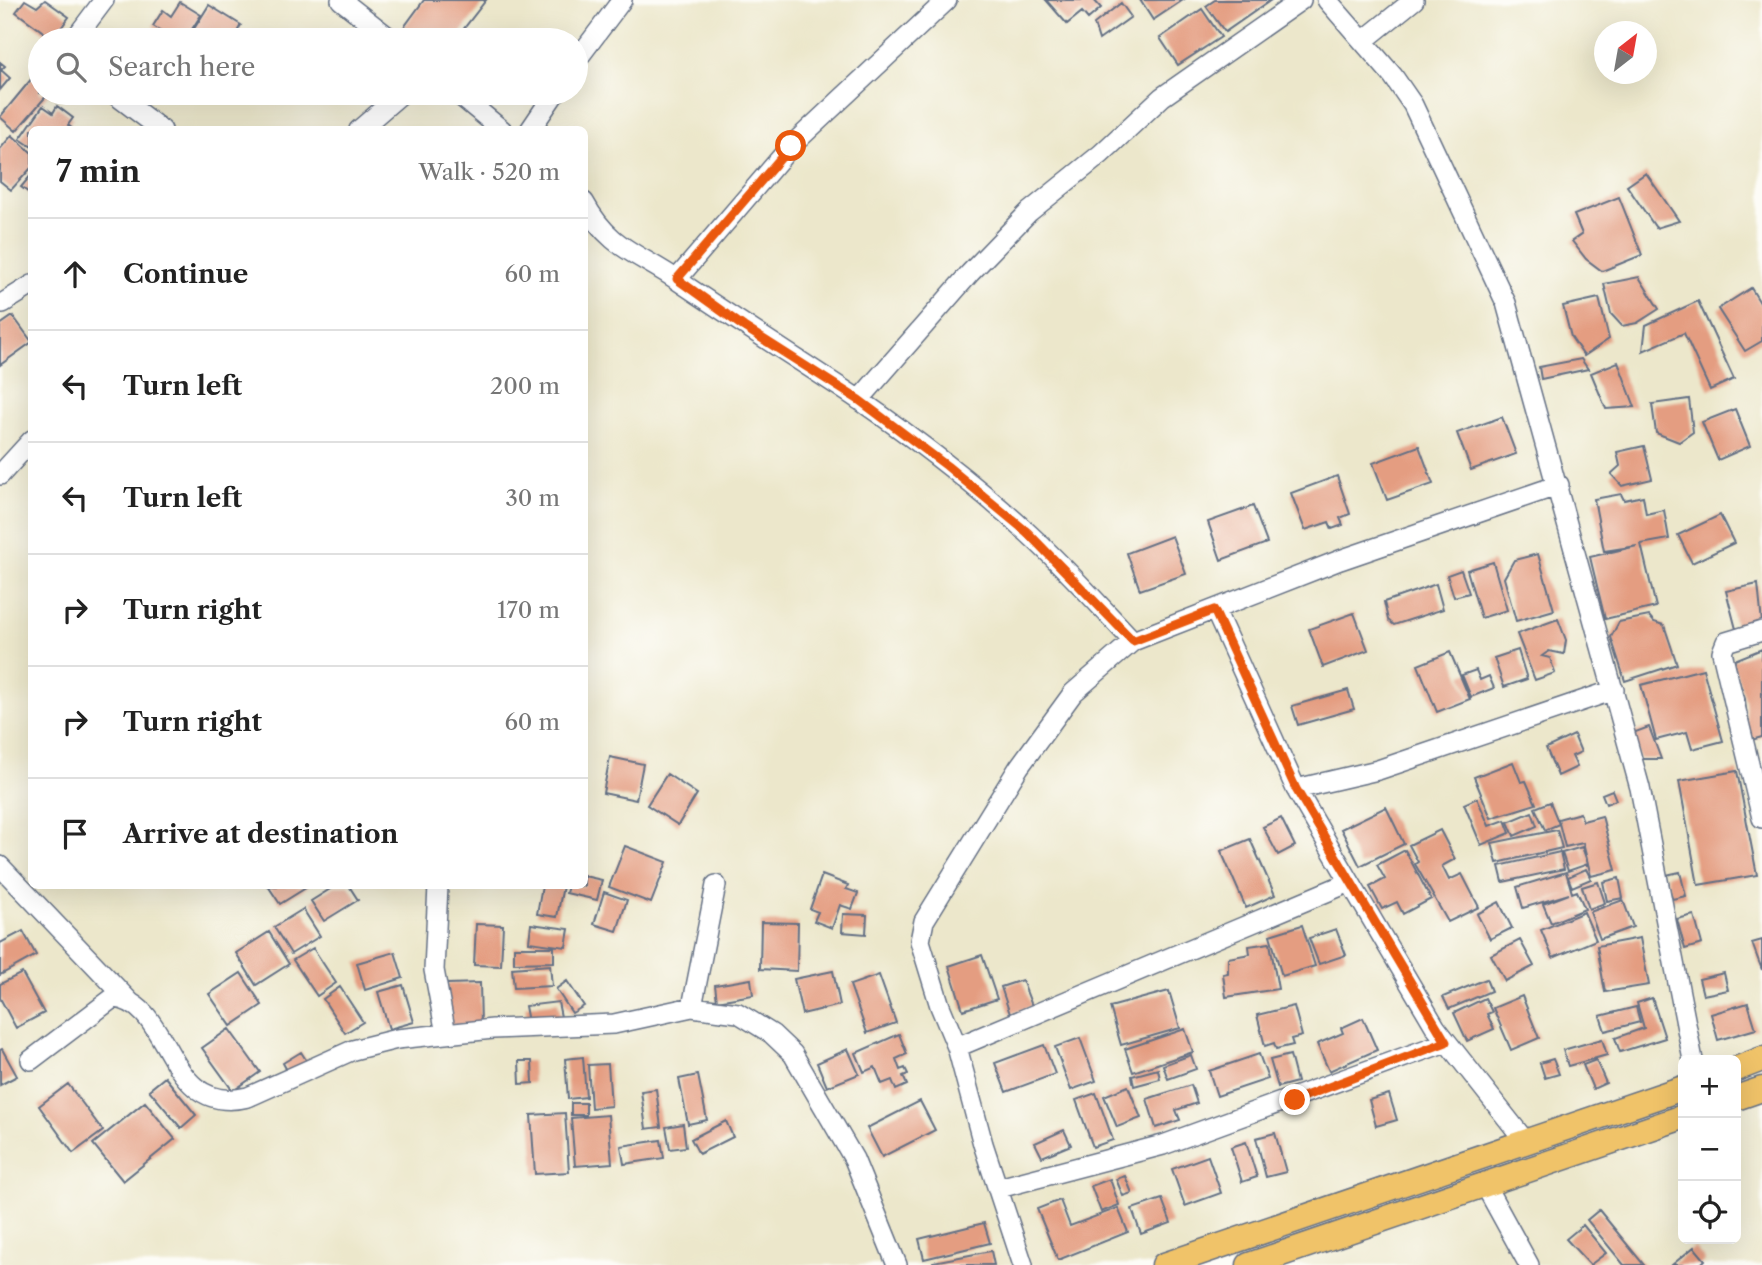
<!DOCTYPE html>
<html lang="en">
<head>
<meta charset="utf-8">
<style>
  body { margin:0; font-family:"Libre Caslon Text",serif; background:#f6f6f6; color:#222 }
  .controls { position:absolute; right:21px; bottom:21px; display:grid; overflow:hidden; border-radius:10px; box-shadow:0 7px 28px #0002 }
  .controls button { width:63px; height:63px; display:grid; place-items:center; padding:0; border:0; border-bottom:2px solid #e0e0e0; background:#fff; color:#222; font:35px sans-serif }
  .compass { position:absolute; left:1594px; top:21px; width:63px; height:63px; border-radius:50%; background:#fff; box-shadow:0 7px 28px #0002; rotate:31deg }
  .stop { position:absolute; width:21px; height:21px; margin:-16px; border:5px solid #ea580c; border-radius:50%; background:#fff }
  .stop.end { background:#ea580c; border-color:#fff; box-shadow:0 2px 7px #0008 }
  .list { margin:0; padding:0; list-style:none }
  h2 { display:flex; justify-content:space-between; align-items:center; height:91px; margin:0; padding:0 28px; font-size:30px }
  h2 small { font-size:23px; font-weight:400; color:#767676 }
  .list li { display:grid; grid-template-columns:46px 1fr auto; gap:21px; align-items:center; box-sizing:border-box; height:112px; padding:0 28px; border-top:2px solid #e0e0e0 }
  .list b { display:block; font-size:26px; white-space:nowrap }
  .list em { font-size:23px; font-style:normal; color:#767676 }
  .icon { flex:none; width:38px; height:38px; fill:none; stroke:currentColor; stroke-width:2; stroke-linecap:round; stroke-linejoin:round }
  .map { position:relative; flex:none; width:1762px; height:1265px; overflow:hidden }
  .search { position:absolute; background:#fff; box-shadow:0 7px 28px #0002; left:28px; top:28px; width:560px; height:77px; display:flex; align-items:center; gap:18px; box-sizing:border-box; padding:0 24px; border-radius:38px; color:#767676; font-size:26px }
  .panel { position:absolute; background:#fff; box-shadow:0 7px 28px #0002; left:28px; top:126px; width:560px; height:763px; border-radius:10px }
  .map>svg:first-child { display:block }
  .building { fill:#e49d81 }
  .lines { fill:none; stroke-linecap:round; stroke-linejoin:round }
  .minor-casing { stroke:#646f84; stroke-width:22 }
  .major-casing { stroke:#646f84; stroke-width:27 }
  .minor { stroke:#fff; stroke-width:19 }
  .major { stroke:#f0c369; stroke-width:24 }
  .route { stroke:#ea580c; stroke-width:9 }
</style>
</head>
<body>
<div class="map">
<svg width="1762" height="1265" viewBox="0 0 1762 1265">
  <rect width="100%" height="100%" fill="#fdfcf7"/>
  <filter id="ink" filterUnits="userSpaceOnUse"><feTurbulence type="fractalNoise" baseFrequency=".0143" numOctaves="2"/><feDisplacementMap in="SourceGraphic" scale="14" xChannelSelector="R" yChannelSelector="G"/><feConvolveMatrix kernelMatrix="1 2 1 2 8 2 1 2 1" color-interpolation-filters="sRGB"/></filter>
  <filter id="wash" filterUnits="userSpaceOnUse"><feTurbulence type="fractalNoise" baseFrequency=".00686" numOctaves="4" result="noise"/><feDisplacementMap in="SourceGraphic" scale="28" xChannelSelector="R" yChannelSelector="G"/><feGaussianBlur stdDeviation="1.57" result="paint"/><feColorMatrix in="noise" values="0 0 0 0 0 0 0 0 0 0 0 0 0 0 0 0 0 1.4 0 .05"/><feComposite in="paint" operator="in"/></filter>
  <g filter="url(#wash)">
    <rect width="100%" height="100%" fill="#ece7cb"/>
    <g id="blocks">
      <path class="building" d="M25,0L37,7L45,0L69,17L53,39L16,12Z
        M424,0H486L455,40H408L399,34Z
        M1046,0H1094L1101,8L1088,19L1082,12L1067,24Z
        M1140,0H1183L1153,20Z
        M1215,0H1271L1225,32L1206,6Z
        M180,2L201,15L185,40H176L153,26L163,10L171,16Z
        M1121,3L1131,17L1099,40L1094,24Z
        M209,5L241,25L238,30L245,35L241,40H187Z
        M1202,9L1221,37L1178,65L1160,38Z
        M0,62L5,66L1,70L10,78L0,90Z
        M33,77L40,83V93H49L16,131L0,117Z
        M43,106L53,113L57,106L73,118L68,125L74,130H32V147L20,139Z
        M12,135L32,153V167L11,190L0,181V149Z
        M1646,173L1679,221L1656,228L1627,186Z
        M32,174V195L21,187Z
        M1619,197L1642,255L1602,271L1586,259L1572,241L1582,234L1574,215Z
        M1639,277L1659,309L1637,323L1622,326L1611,314L1604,284Z
        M1751,288L1762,306V341L1745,351L1718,309Z
        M1599,298L1609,339L1584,356L1571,337L1563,306Z
        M1698,301L1734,379L1710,390L1684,333L1643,351L1646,325Z
        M13,316L32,342L0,365V325Z
        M1581,359L1588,369L1541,379L1539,367Z
        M1618,362L1635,407L1606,409L1591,373Z
        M1689,399L1693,432L1679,442L1656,433L1652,404Z
        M1735,409L1750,446L1718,460L1702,422Z
        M1502,417L1516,454L1471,470L1457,433Z
        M1419,446L1433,484L1387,500L1373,463Z
        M1644,446L1652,479L1622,486L1611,474L1620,466L1617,452Z
        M1337,476L1350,514L1340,518L1343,525L1332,529L1329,522L1305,530L1291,493Z
        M1621,494L1624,500L1643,496L1646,514L1664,510L1669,539L1641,544L1656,607L1605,619L1590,557L1637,546L1604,551L1594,499Z
        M1253,506L1267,543L1221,560L1208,522Z
        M1720,515L1734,543L1692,563L1678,535Z
        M1172,536L1186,574L1140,590L1127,553Z
        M1538,554L1554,610L1516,621L1504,578L1514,560Z
        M1493,562L1507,610L1481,618L1467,570Z
        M1461,570L1469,593L1454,597L1447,575Z
        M1436,584L1443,609L1394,625L1388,620L1384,602Z
        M1758,584L1762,623L1736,629L1726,591Z
        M1354,613L1368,650L1323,667L1309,629Z
        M1649,616L1654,622L1664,625L1677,664L1625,681L1611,637L1619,622Z
        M1558,619L1566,640L1564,654L1549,651L1542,656L1550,658L1555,673L1535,680L1517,634Z
        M1762,649V737L1748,741L1745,699L1732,661Z
        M1518,650L1527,679L1504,687L1494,658Z
        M1450,652L1470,699L1437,712L1418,665Z
        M1703,669L1723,741L1692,749L1687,732L1656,740L1641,685Z
        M1476,670L1480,680L1489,676L1494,688L1471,697L1462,675Z
        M1348,690L1354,709L1298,725L1292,706Z
        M1649,727L1661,759H1640L1630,734Z
        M1574,735L1581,752L1572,756L1577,767L1558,776L1546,748Z
        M610,757L643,764L636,800L603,793Z
        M1513,762L1521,782L1526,781L1536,804L1491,818L1474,777Z
        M1737,771L1757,875L1698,885L1679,781Z
        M667,774L697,794L678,825L647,805Z
        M1612,790L1616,800L1606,804L1602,794Z
        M1477,798L1489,826L1505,820L1510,833L1481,845L1464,804Z
        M1550,802L1559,824L1545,830L1535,808Z
        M1386,807L1404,844L1360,866L1341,829Z
        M1532,812L1537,826L1514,836L1508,822Z
        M1580,813L1583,821L1602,816L1616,870L1591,876L1583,843L1565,847L1558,819Z
        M1281,818L1295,846L1278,855L1263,827Z
        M1440,830L1455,859L1442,866L1449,880L1462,874L1479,907L1448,922L1415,864L1418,862L1409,845Z
        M1557,830L1562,848L1497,863L1492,843Z
        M1250,839L1275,895L1246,908L1221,851Z
        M625,846L667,862L651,903L609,887Z
        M1582,847L1588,864L1568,871L1562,853Z
        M1405,850L1431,899L1403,914L1397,902L1382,909L1370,887L1385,879L1377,865Z
        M1560,852L1564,869L1503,882L1499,866Z
        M1586,869L1591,879L1572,887L1568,877Z
        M1566,872L1572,893L1577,891L1585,909L1551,923L1543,904L1569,894L1523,908L1517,887Z
        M1680,872L1686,896L1672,899L1666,875Z
        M822,875L848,885L846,889L858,893L852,909L840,905L832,928L814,921L818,912L810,909Z
        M584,876L602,880L597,900L566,893L568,886H584Z
        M1619,878L1623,898L1607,901L1603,882Z
        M1598,882L1605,903L1589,909L1582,887Z
        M268,886H309L280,904Z
        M335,886H349L358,900L324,921L311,901Z
        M542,886H563L557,917L537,914Z
        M604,892L627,900L617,931L594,924Z
        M1623,900L1633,927L1600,939L1590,912Z
        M1499,902L1512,928L1490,939L1477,914Z
        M303,909L320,936L291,954L274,927Z
        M1584,912L1596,940L1553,958L1541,930Z
        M843,914L867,915L866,934L842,932Z
        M1694,915L1702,944L1685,949L1677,919Z
        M761,922L798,923L797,971L760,969Z
        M476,924L503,925L501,966L474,965Z
        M531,924L569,929L566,947L529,942Z
        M1302,925L1315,966L1282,976L1270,935Z
        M1336,929L1346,955L1319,964L1309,938Z
        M23,931L36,955L0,975V943Z
        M269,932L289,964L256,985L236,953Z
        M1640,938L1649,985L1605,992L1597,946Z
        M1520,940L1534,966L1505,981L1491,955Z
        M1762,940V970L1752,943Z
        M1270,943L1278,989L1226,997L1223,974L1228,973V958L1250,954L1249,946Z
        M514,947H554V962L514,963Z
        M313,948L336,983L317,996L293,960Z
        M395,952L403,978L365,990L357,963Z
        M982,955L997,999L963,1010L949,966Z
        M550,965L552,986L514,988L512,968Z
        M833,971L840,1005L802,1014L794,979Z
        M22,973L44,1013L16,1028L0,998V984Z
        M241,973L262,1005L231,1026L209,994Z
        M1724,973L1728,990L1703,995L1699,979Z
        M879,975L896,1023L867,1033L850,985Z
        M751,979L753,995L717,1001L715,985Z
        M1486,979L1491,991L1449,1009L1443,997Z
        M1022,980L1032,1006L1010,1014L1001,987Z
        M567,981L584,1006L572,1013L556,989Z
        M480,983L481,1025L448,1026L447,984Z
        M403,985L414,1022L389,1029L378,992Z
        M340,987L363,1022L345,1033L323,999Z
        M1169,991L1180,1028L1121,1045L1110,1007Z
        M1522,996L1539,1038L1511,1050L1493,1008Z
        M1485,998L1492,1012L1487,1014L1494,1029L1467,1041L1454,1013Z
        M1652,998L1665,1038L1620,1052L1615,1038L1644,1028L1637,1003Z
        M558,1002L561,1017L528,1022L525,1006Z
        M1748,1003L1756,1029L1718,1040L1711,1014Z
        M1294,1006L1302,1036L1291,1039L1293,1045L1276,1049L1274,1043L1265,1046L1257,1015Z
        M1636,1007L1640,1022L1605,1031L1600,1016Z
        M1363,1018L1377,1050L1329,1071L1317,1044L1343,1033L1341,1028Z
        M229,1029L260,1072L233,1091L202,1048Z
        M1185,1029L1193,1052L1133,1072L1125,1049Z
        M899,1034L907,1054L896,1059L900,1070L905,1068L908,1074L903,1076L907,1085L896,1090L892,1080L882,1084L875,1067L864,1072L856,1053Z
        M1080,1038L1096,1081L1071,1090L1055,1047Z
        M1602,1039L1607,1055L1568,1066L1563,1050Z
        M1044,1045L1055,1074L1006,1092L995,1063Z
        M2,1049L17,1076L0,1085V1050Z
        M848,1049L859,1074L827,1087L817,1063Z
        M301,1052L308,1063L289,1074L283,1063Z
        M1259,1054L1268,1079L1217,1096L1209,1071Z
        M1191,1055L1196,1069L1168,1079L1163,1065Z
        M1290,1055L1297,1082L1278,1087L1270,1060Z
        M583,1057L586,1097L568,1099L565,1059Z
        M1553,1059L1559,1074L1545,1078L1540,1063Z
        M1596,1060L1606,1083L1593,1089L1583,1065Z
        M519,1061H532L533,1083L520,1084Z
        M608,1064L611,1106L591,1108L588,1065Z
        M1158,1069L1160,1079L1134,1086L1132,1076Z
        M698,1075L707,1120L688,1124L679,1079Z
        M165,1077L196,1115L181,1128L149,1090Z
        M68,1084L103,1131L73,1153L39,1106Z
        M1191,1085L1197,1103L1176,1110L1180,1120L1156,1128L1147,1099Z
        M1128,1086L1141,1118L1117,1127L1104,1096Z
        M656,1089L661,1127L646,1129L641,1091Z
        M1096,1093L1113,1140L1093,1147L1076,1100Z
        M1389,1094L1397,1120L1376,1126L1369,1100Z
        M920,1101L935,1130L882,1157L867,1128Z
        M145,1102L175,1139L123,1181L93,1144Z
        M571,1103H586V1115H571Z
        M565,1113L569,1172L535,1174L531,1115Z
        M608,1115L612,1163L575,1166L571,1118Z
        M726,1121L733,1137L699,1154L691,1139Z
        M683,1124L686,1147L670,1149L666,1127Z
        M1064,1130L1071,1145L1042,1157L1035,1143Z
        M1275,1133L1286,1172L1266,1177L1256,1138Z
        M661,1140L664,1158L624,1164L621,1146Z
        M1246,1142L1257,1177L1242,1182L1231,1147Z
        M1208,1156L1221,1193L1185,1206L1172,1169Z
        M1125,1176L1132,1193L1123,1196L1116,1179Z
        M1110,1179L1119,1205L1101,1212L1091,1186Z
        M1162,1199L1171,1223L1141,1234L1132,1209Z
        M1060,1200L1070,1226L1118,1208L1128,1232L1058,1260L1037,1209Z
        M1599,1210L1644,1265H1624L1587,1220Z
        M984,1223L990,1243L924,1259L919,1239Z
        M1583,1225L1606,1253L1590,1265L1566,1239Z
        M1694,1247L1705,1260L1700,1265H1672Z
        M991,1251L994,1265H933V1262Z"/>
    </g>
  </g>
  <g filter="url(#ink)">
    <use href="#blocks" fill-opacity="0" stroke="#646f84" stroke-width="2"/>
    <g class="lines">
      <g class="minor-casing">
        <path id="minor" d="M341,0L392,40
          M1327,0L1393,76L1413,105L1506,303L1640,788L1693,1060
          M74,40L104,0
          M1363,41L1414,0
          M576,61L622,0
          M113,93L162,130
          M457,93L502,130
          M359,130L402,93
          M530,130L555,93
          M584,202C610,250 639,253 680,282C739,322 799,360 858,399C917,440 977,486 1029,534C1066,568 1099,605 1133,641
          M677,279L791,146L947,0
          M3,303L32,285
          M859,400L970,273L1029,212L1101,154L1162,97L1301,0
          M0,475L32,440
          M1215,610L1296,789L1350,882L1436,1028L1525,1141
          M1762,631L1726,642L1722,652L1762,818
          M1296,789L1378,770L1614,690
          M0,866L130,1002
          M438,886L434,970L446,1034
          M692,1007L716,885
          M957,1047L1350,882
          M31,1060L113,998C173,1001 164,1118 248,1097L353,1050L397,1039L493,1029L614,1024L692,1007L738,1013L772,1034L793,1054L854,1159L897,1265
          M1485,1185L1529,1265
          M999,1188L1163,1145L1446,1042
          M1023,1265L983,1144L957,1047L940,1006L920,941L924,921L1019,767L1073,693L1133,641L1340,560L1559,485"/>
      </g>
      <g class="major-casing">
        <path id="major" d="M1736,1069L1762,1059
          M1736,1098L1762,1089
          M1164,1265L1683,1088
          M1249,1265L1683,1117"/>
      </g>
      <use href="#minor" class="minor"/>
      <use href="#major" class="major"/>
    </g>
  </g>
  <g class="lines" filter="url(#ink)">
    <path class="route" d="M791,146L677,279L744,327L859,400L947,466L1027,532L1133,641L1214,610L1296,789L1446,1042L1295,1100"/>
  </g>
</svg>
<div class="controls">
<button>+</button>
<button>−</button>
<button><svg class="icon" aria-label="locate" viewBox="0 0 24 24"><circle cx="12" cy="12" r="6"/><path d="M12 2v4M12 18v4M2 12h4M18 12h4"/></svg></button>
</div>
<svg class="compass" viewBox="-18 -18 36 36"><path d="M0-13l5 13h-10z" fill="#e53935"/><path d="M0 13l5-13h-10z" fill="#767676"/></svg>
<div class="stop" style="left:791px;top:146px"></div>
<div class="stop end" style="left:1295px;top:1100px"></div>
<div class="search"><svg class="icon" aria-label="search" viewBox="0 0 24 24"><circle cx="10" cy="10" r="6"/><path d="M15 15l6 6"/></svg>Search here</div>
<section class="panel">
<h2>7 min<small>Walk · 520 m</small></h2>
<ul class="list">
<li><svg class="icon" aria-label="ahead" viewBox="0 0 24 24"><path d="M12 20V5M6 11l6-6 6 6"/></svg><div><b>Continue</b></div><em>60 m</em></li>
<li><svg class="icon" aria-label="left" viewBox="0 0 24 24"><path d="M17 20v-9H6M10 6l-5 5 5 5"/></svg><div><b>Turn left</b></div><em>200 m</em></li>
<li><svg class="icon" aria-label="left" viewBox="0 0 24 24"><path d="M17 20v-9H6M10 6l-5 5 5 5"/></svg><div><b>Turn left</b></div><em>30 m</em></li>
<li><svg class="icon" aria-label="right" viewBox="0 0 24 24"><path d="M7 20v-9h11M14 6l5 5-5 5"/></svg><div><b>Turn right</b></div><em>170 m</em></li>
<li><svg class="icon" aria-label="right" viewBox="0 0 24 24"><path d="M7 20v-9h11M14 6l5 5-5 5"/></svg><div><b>Turn right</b></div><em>60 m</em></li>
<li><svg class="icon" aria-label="arrive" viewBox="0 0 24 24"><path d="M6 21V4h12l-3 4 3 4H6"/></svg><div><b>Arrive at destination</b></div></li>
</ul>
</section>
</div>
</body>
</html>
